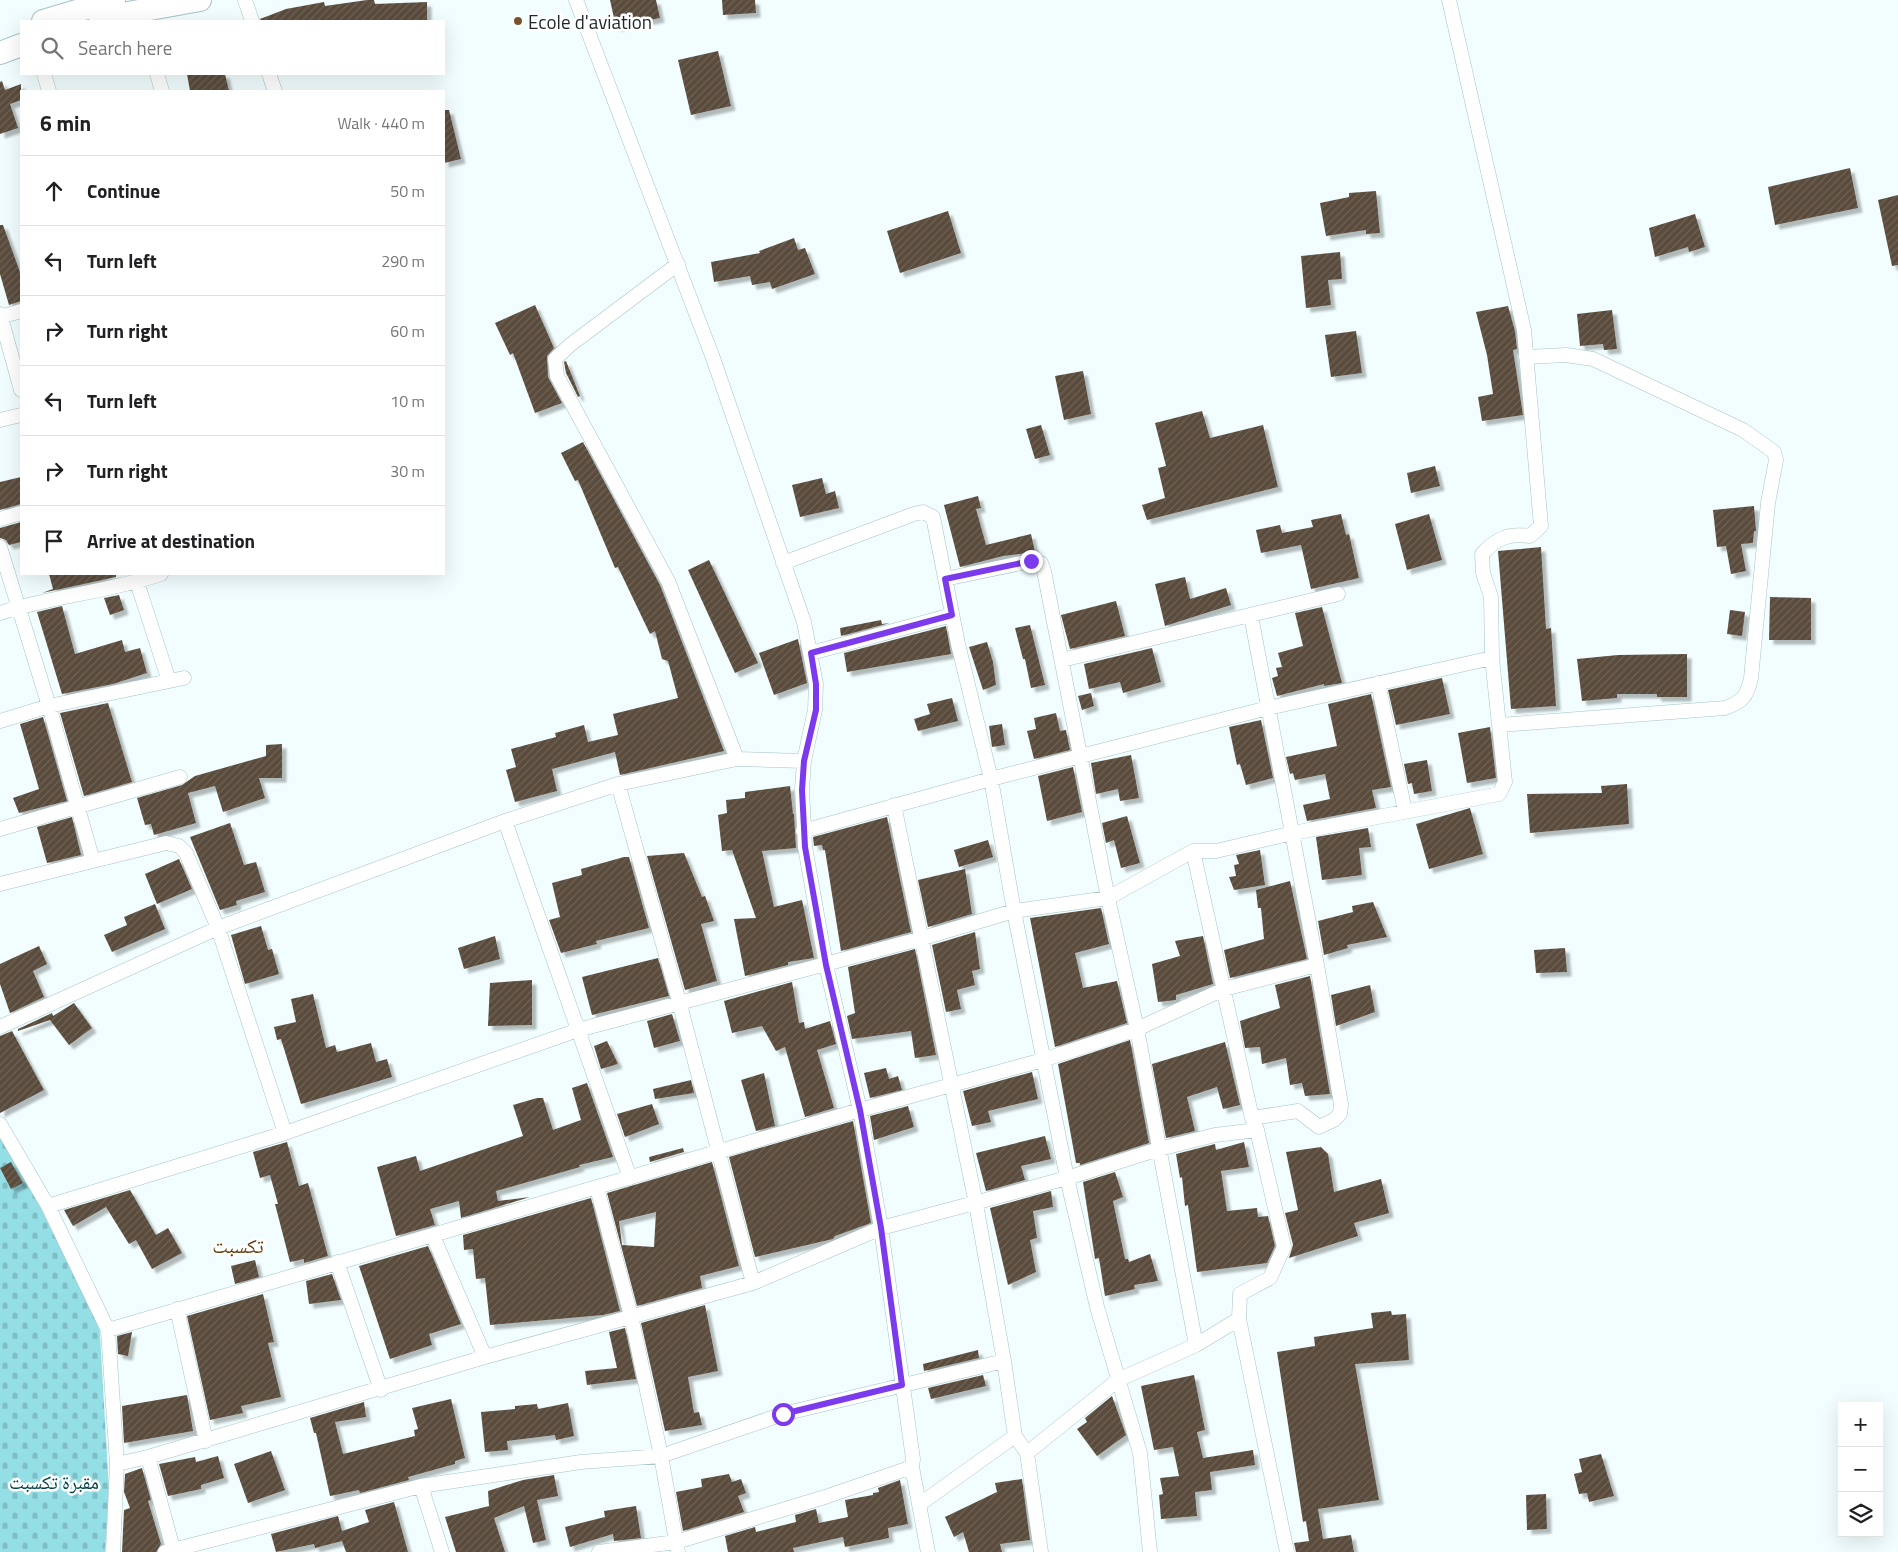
<!DOCTYPE html>
<html lang="en">
<head>
<meta charset="utf-8">
<style>
  body { margin:0; font-family:"Titillium Web","Noto Naskh Arabic",sans-serif; background:#f6f6f6; color:#202124 }
  .controls { position:absolute; right:15px; bottom:15px; display:grid; overflow:hidden; border-radius:0px; box-shadow:0 5px 20px #0002 }
  .controls button { width:45px; height:45px; display:grid; place-items:center; padding:0; border:0; border-bottom:1px solid #e0e0e0; background:#fff; color:#202124; font:25px sans-serif }
  .stop { position:absolute; width:15px; height:15px; margin:-11px; border:4px solid #7c3aed; border-radius:50%; background:#fff }
  .stop.end { background:#7c3aed; border-color:#fff; box-shadow:0 1px 5px #0008 }
  .list { margin:0; padding:0; list-style:none }
  h2 { display:flex; justify-content:space-between; align-items:center; height:65px; margin:0; padding:0 20px; font-size:21px }
  h2 small { font-size:16px; font-weight:400; color:#757577 }
  .list li { display:grid; grid-template-columns:32px 1fr auto; gap:15px; align-items:center; box-sizing:border-box; height:70px; padding:0 20px; border-top:1px solid #e0e0e0 }
  .list b { display:block; font-size:19px; white-space:nowrap }
  .list em { font-size:16px; font-style:normal; color:#757577 }
  .icon { flex:none; width:28px; height:28px; fill:none; stroke:currentColor; stroke-width:2; stroke-linecap:round; stroke-linejoin:round }
  .map { position:relative; flex:none; width:1898px; height:1552px; overflow:hidden }
  .search { position:absolute; background:#fff; box-shadow:0 5px 20px #0002; left:20px; top:20px; width:425px; height:55px; display:flex; align-items:center; gap:12px; box-sizing:border-box; padding:0 18px; border-radius:0px; color:#757577; font-size:19px }
  .panel { position:absolute; background:#fff; box-shadow:0 5px 20px #0002; left:20px; top:90px; width:425px; height:485px; border-radius:0px }
  .map>svg:first-child { display:block }
  .cemetery { fill:url(#cemetery-stones) }
  .building { fill:url(#building-hatch); fill-rule:evenodd; filter:url(#shadow) }
  .lines { fill:none; stroke-linecap:round; stroke-linejoin:round }
  .street-casing { stroke:#a7c3c5; stroke-width:15 }
  .primary-casing { stroke:#a7c3c5; stroke-width:24 }
  .street { stroke:#fff; stroke-width:14 }
  .primary { stroke:#fff; stroke-width:22 }
  .route { stroke:#7c3aed; stroke-width:6 }
  .poi-dot { fill:#77542d; stroke:#fff; stroke-width:2 }
  .labels { text-anchor:middle; dominant-baseline:central; stroke-width:5; stroke-linejoin:round; paint-order:stroke }
  .poi-label { font-size:19px; fill:#1c2727; stroke:#fff; text-anchor:start }
  .park-label { font-size:19px; fill:#004448; stroke:#fff }
  .neighbourhood-label { font-size:20px; fill:#623c0c; stroke:#fff }
</style>
</head>
<body>
<div class="map">
<svg width="1898" height="1552" viewBox="0 0 1898 1552">
  <defs>
    <pattern id="cemetery-stones" width="16" height="16" patternUnits="userSpaceOnUse" patternTransform="scale(1.25)"><rect width="16" height="16" fill="#94dee5"/><path d="M2 7V4a2 2 0 0 1 4 0v3zM10 15v-3a2 2 0 0 1 4 0v3z" fill="#7fbec4"/></pattern>
    <pattern id="building-hatch" width="6" height="6" patternUnits="userSpaceOnUse" patternTransform="scale(1.25)"><rect width="6" height="6" fill="#5a4c3d"/><path d="M-1 1l2-2M0 6l6-6M5 7l2-2" fill="none" stroke="#6d6357"/></pattern>
    <filter id="shadow"><feDropShadow dx="4.5" dy="4.5" stdDeviation="1" flood-color="#0004"/></filter>
  </defs>
  <rect width="100%" height="100%" fill="#f1fdfe"/>
  <path class="cemetery" d="M0,1135L31,1183L99,1317L109,1490L105,1552H0Z"/>
  <path class="building" d="M367,0H374L375,4L427,2V21H261L260,19L286,9L324,2L325,6Z
    M610,0H656L660,18L616,27Z
    M722,0H755L756,13L723,15Z
    M718,51L731,106L691,115L678,60Z
    M187,74H225L229,91H190Z
    M2,81L5,90L21,84V100L10,104L18,128L0,134V82Z
    M444,110H449L461,159L444,163Z
    M1850,168L1858,208L1775,225L1768,187Z
    M1376,191L1380,233L1366,234V230L1326,236L1320,203L1349,197V193Z
    M1898,195V265L1892,266L1878,200Z
    M948,211L961,253L900,273L887,231Z
    M1695,214L1705,247L1689,252L1688,247L1655,257L1649,228Z
    M0,225H3L21,275V301L9,305L0,274Z
    M794,238L798,250L805,248L815,274L772,289L770,282L752,285L750,276L714,282L711,262L760,253L759,251Z
    M1340,252L1342,279L1328,280L1331,305L1306,308L1301,256Z
    M535,305L554,348L547,356L548,377L562,403L535,413L513,353L510,355L495,323Z
    M1508,306L1515,331L1517,349L1513,350L1523,415L1482,421L1478,397L1493,394L1487,355L1476,312Z
    M1612,310L1617,349L1604,350L1603,344L1580,346L1577,314Z
    M1356,331L1362,373L1331,377L1325,335Z
    M566,361L580,396L578,397L566,373L564,362Z
    M1083,371L1091,414L1064,420L1055,376Z
    M1202,411L1210,438L1263,425L1278,487L1147,520L1142,505L1165,498L1158,468L1166,466L1155,423Z
    M1041,425L1050,455L1035,459L1026,429Z
    M583,442L660,585L724,751L620,775L615,752L552,769L557,791L515,802L506,770L516,767L511,749L556,737L555,733L584,725L588,742L618,735L613,714L678,698L668,661L662,659L655,631L650,634L618,567L615,568L578,480L575,481L561,453Z
    M1435,466L1440,486L1411,493L1407,473Z
    M21,477V504L0,510V482Z
    M822,478L826,494L835,491L839,508L800,517L792,485Z
    M978,496L981,508L976,509L986,545L1031,534L1035,552L1003,556L960,567L944,505Z
    M1754,506L1756,531H1754L1753,543L1741,544L1746,571L1731,574L1726,546L1717,547L1713,510Z
    M1341,514L1346,535L1349,534L1359,578L1311,589L1301,545L1261,553L1256,530L1280,525L1282,533L1313,527L1311,520Z
    M1429,514L1442,560L1407,570L1395,524Z
    M21,522V542L9,545L6,540L0,538V528Z
    M1541,547L1546,629L1551,628L1556,706L1511,709L1498,551Z
    M709,560L758,663L735,673L688,570Z
    M49,574H116V577L42,593L53,589Z
    M1185,577L1190,599L1226,588L1231,605L1165,626L1155,584Z
    M119,595L124,610L110,615L104,598Z
    M1770,597L1811,598V640H1769Z
    M1116,601L1125,636L1070,649L1061,615Z
    M62,606L75,654L122,640L125,652L140,648L147,673L113,684L62,694L37,612Z
    M1322,607L1342,683L1324,686V684L1277,696L1272,678L1278,676L1276,668L1282,667L1278,653L1303,646L1295,613Z
    M1730,610L1745,612L1742,636L1727,634Z
    M881,620L882,624L890,623L841,636L840,628Z
    M1030,625L1045,685L1031,688L1025,659H1023L1015,628Z
    M946,626L951,654L847,672L844,653Z
    M798,639L807,683L774,695L759,653Z
    M987,642L993,662L996,685L983,690L969,647Z
    M1152,648L1161,682L1123,693L1120,682L1089,689L1084,664Z
    M1687,654V697H1657V694H1617V698L1582,701L1577,659L1618,655Z
    M1442,678L1450,714L1396,725L1388,690Z
    M1091,693L1094,706L1082,710L1078,696Z
    M1371,694L1391,787L1372,790L1376,808L1307,821L1303,805L1330,799L1325,774L1295,780L1293,773L1290,774L1286,757L1337,746L1328,704Z
    M952,698L958,721L918,731L914,719L930,714L927,704Z
    M108,703L132,782L84,796L60,713Z
    M1056,713L1060,731L1066,730L1070,750L1034,759L1027,731L1036,729L1034,718Z
    M43,717L67,801L19,813L13,798L39,789L20,724Z
    M1261,720L1273,778L1246,785L1240,764L1237,765L1229,727Z
    M1002,724L1005,745L992,747L989,726Z
    M1490,727L1496,778L1467,783L1458,733Z
    M282,744V778H259L265,798L223,812L215,786L188,793L196,823L154,835L151,824L145,825L137,798L182,785L195,776L266,756V745Z
    M1131,755L1139,798L1120,801L1118,789L1096,794L1091,763Z
    M1427,760L1432,791L1414,794L1412,783L1408,784L1404,764Z
    M1073,767L1082,812L1047,821L1038,776Z
    M1627,784L1629,824L1530,833L1527,794L1602,793L1601,786Z
    M790,786L793,814H794L796,848L762,851L774,907L802,900L814,958L788,962V965L745,976L734,919L756,918L732,850L722,851L718,815L727,813L726,800L745,798V792Z
    M1470,808L1483,854L1429,869L1416,824Z
    M1127,816L1140,863L1121,868L1114,840L1106,843L1102,823Z
    M72,817L81,855L47,863L37,827Z
    M887,817L911,932L841,951L825,850H823L822,845L814,846L813,837Z
    M230,823L244,865L256,862L265,892L236,901L237,905L220,910L190,837Z
    M1368,828L1371,847L1359,848L1362,875L1322,880L1316,837Z
    M988,840L993,857L959,867L954,850Z
    M1260,850L1265,885L1234,890L1229,877L1236,876L1234,865L1239,864L1236,855Z
    M684,853L702,897L705,896L714,921L701,924L717,981L685,990L647,856Z
    M624,857H629L649,928L596,941L597,944L561,953L549,920L560,917L552,883L582,875L581,869Z
    M179,859L192,889L157,904L145,874Z
    M965,869L972,914L928,927L918,880Z
    M1290,881L1307,959L1230,978L1224,950L1264,939L1261,908H1258L1256,890Z
    M1373,902L1387,937L1347,945L1348,948L1324,955L1318,921L1353,912L1352,906Z
    M155,904L165,929L112,952L104,935L127,925L124,917Z
    M1101,908L1109,944L1075,953L1083,988L1117,981L1127,1023L1055,1047L1030,918Z
    M261,926L268,950L272,949L279,974L245,984L231,935Z
    M975,932L980,969L972,971L975,985L957,990L961,1009L946,1012L932,945Z
    M495,936L500,959L464,969L458,948Z
    M1203,936L1213,984L1176,995V1000L1158,1002L1152,964L1180,956L1175,941Z
    M39,946L47,964L33,971L44,997L10,1013L0,984V964Z
    M1565,948L1567,972L1536,973L1534,950Z
    M915,949L936,1055L915,1058L911,1031L852,1039L847,1016L855,1013L848,967Z
    M658,958L669,996L592,1015L582,977Z
    M1310,976L1330,1094L1305,1096L1302,1083L1290,1085L1286,1058L1262,1064L1260,1047L1245,1048L1240,1021L1280,1008L1275,985Z
    M532,980V1025L488,1026L490,983Z
    M792,982L799,1023L804,1022L805,1029L830,1021L836,1044L817,1050L834,1108L805,1117L785,1047L776,1051L762,1026L732,1033L724,1001Z
    M1370,985L1375,1012L1336,1026L1331,995Z
    M313,994L326,1048L335,1045L337,1052L371,1043L376,1062L387,1059L392,1077L301,1104L281,1039L277,1040L274,1027L296,1022L291,999Z
    M74,1003L92,1028L69,1045L50,1020L18,1031V1029L52,1013L53,1016Z
    M672,1014L680,1041L654,1048L647,1021Z
    M12,1031L44,1090L0,1113V1036Z
    M1130,1040L1149,1143L1080,1165V1163H1076L1058,1064Z
    M607,1041L618,1064L601,1069L594,1046Z
    M1225,1042L1240,1105L1223,1109L1217,1087L1187,1097L1195,1131L1166,1138L1152,1064Z
    M886,1068L889,1079L898,1076L902,1090L870,1098L864,1073Z
    M1032,1072L1038,1099L988,1111L991,1122L972,1126L963,1091Z
    M764,1073L775,1126L756,1131L741,1080Z
    M691,1080L694,1093L655,1099L653,1089Z
    M587,1083L613,1157L579,1165L580,1167L496,1191L498,1201L530,1197L461,1218L459,1201L430,1209L435,1225L396,1236L377,1167L416,1156L420,1171L523,1136L513,1105L537,1098H543L553,1130L581,1120L572,1088Z
    M652,1104L659,1124L625,1137L617,1114Z
    M908,1106L914,1127L874,1140L870,1116Z
    M853,1121L871,1223L835,1236L833,1239L755,1257L729,1157Z
    M1045,1136L1051,1159L1021,1166L1025,1180L986,1191L976,1153Z
    M287,1142L299,1186L308,1183L328,1256L304,1263V1259L290,1262L275,1204H278L270,1175L260,1178L253,1152Z
    M1244,1142L1249,1167L1221,1171L1227,1211L1257,1208L1258,1217L1268,1216L1275,1246L1267,1263L1197,1272L1188,1205L1185,1206L1182,1177L1180,1178L1176,1154L1215,1144L1216,1150Z
    M1321,1147L1328,1154L1334,1192L1381,1179L1389,1213L1354,1223L1358,1236L1289,1258L1293,1245L1285,1213L1298,1210L1286,1152Z
    M683,1148L684,1152L650,1162L649,1157Z
    M11,1162L23,1183L11,1189L0,1168Z
    M712,1162L739,1266L700,1276L702,1288L637,1306L607,1193ZM656,1212L654,1247L622,1245L619,1221Z
    M1115,1172L1123,1197L1113,1201L1125,1259H1128L1129,1262L1150,1254L1158,1281L1134,1285L1135,1289L1105,1296L1099,1258L1095,1259L1083,1182Z
    M130,1190L156,1235L168,1228L182,1253L152,1269L136,1240L129,1244L106,1207L73,1226L64,1210Z
    M1051,1191L1053,1207L1033,1211L1037,1238L1030,1240L1036,1272L1008,1285L990,1208Z
    M591,1198L620,1311L603,1315L490,1325L485,1278L476,1279L473,1249L464,1250L463,1235Z
    M428,1246L461,1324L429,1334L432,1345L390,1359L359,1266Z
    M255,1260L259,1277L235,1284L231,1266Z
    M332,1274L341,1300L309,1304L306,1281Z
    M263,1294L274,1342L268,1343L281,1397L241,1406L243,1413L210,1420L187,1316Z
    M705,1305L718,1371L688,1377L694,1413L699,1412L702,1425L665,1431L641,1323Z
    M1391,1311L1392,1315L1406,1314L1409,1360L1355,1364L1379,1500L1318,1509L1323,1539L1351,1535L1354,1552H1296L1294,1543L1309,1541L1306,1521L1303,1522L1277,1352L1315,1346L1314,1337L1373,1328L1371,1313Z
    M625,1328L636,1379L587,1385L585,1371L617,1368L609,1332Z
    M132,1332L128,1356L118,1354L117,1336Z
    M978,1350L979,1358L924,1371L923,1364Z
    M983,1375L986,1386L931,1399L928,1388Z
    M1194,1375L1205,1430L1197,1432L1203,1458L1253,1450L1255,1465L1210,1472L1212,1490L1195,1492L1197,1516L1161,1519L1159,1495L1163,1494L1160,1478L1179,1476L1173,1447L1154,1450L1141,1386Z
    M187,1395L193,1431L124,1443L122,1406Z
    M1112,1396L1126,1435L1097,1456L1077,1429L1087,1422L1085,1418Z
    M451,1399L465,1458L455,1461V1464L408,1477L409,1480L360,1493L359,1490L330,1496L316,1433H314L310,1418L364,1402L366,1417L335,1422L343,1454L415,1436L414,1430L418,1429L412,1408Z
    M568,1403L574,1436L556,1440L555,1435L507,1441L508,1450L485,1452L481,1412L515,1409V1406L537,1404L538,1409Z
    M271,1451L285,1490L248,1503L234,1464Z
    M1601,1454L1614,1496L1589,1502L1587,1493L1579,1494L1574,1474L1582,1472L1579,1459Z
    M218,1456L224,1478L201,1485V1489L168,1496L159,1464L195,1457L196,1462Z
    M142,1468L151,1500L148,1501L161,1544L156,1552H122L124,1510L130,1508L124,1492L125,1474Z
    M729,1474L732,1482L741,1479L746,1493L738,1496L744,1512L683,1531L676,1492L702,1487L701,1479Z
    M554,1475L558,1496L537,1500L546,1540L533,1543L524,1506L494,1518L505,1552H456L445,1517L489,1506L488,1491L523,1480Z
    M1022,1479L1030,1540L1000,1544L1002,1552H969L963,1532L954,1537L945,1517L997,1492L995,1483Z
    M900,1480L908,1524L888,1528L889,1538L845,1547L843,1537L793,1548L794,1552H728L725,1536L755,1527L756,1532L796,1522L795,1515L816,1509L819,1523L848,1517L845,1500L873,1495V1493L879,1492L878,1488Z
    M1546,1494L1547,1529L1527,1530L1526,1495Z
    M394,1502L408,1552H346L342,1541L315,1548L314,1544L276,1552L271,1534L338,1516L342,1531L369,1522L365,1510Z
    M636,1506L641,1538L614,1541L613,1534L570,1547L565,1527L605,1517L604,1511Z"/>
  <g class="lines">
    <g class="street-casing">
      <path id="street" d="M245,0L252,21
        M576,0L713,358L804,622L816,684L815,710L804,761L802,790L805,847L826,965L860,1110L881,1228L913,1459L912,1467L928,1552
        M44,74L49,91
        M157,74L162,91
        M269,74L275,91
        M678,264L570,345L555,359L557,376L668,581L737,759
        M0,314L21,390
        M0,317L21,311
        M0,420L21,415
        M0,519L21,513
        M0,547L49,706L93,861L0,884
        M783,563L914,514L923,512L933,517L958,644L991,779L1014,911L1067,1178L1097,1307L1140,1453L1150,1552
        M945,579L1031,561L1041,563L1044,571L1108,898L1137,1029L1196,1345
        M137,582L169,681
        M0,613C53,596 108,592 161,574
        M1251,616L1317,965
        M811,653L952,615
        M1062,660L1338,594
        M1378,683L1405,811
        M0,721L49,706L184,678
        M1499,725L1725,708C1742,702 1747,697 1751,678L1768,503L1776,460L1774,452L1743,430L1593,359L1566,355L1526,357
        M618,784L505,821L630,1178
        M0,829L180,777
        M803,831L991,779L1268,708L1492,658
        M1193,851L1252,1118
        M93,861L166,843L179,846L186,853L218,928L505,821
        M0,1027L218,928L285,1133
        M0,1124L48,1206L108,1330L117,1464L113,1552
        M597,1188L631,1316L661,1456L678,1552
        M48,1206L285,1133L578,1030L923,938L1014,911L1108,898L1193,851H1216L1293,833L1499,794L1505,782L1492,658L1491,597L1483,573L1482,554C1497,538 1508,533 1530,536L1541,526L1524,330L1449,0
        M433,1236L485,1357
        M337,1262L381,1390
        M753,1283L680,1005L618,784L737,759L804,761
        M177,1309L206,1441
        M1239,1319L1240,1294L1270,1278L1284,1247L1257,1130
        M108,1330L860,1110L1043,1060L1137,1029L1224,989L1317,965L1341,1104L1340,1114L1334,1120L1319,1127L1298,1111L1252,1118L1257,1130L1215,1135L1159,1149L1067,1178L881,1228L753,1283L485,1357L148,1457L117,1464
        M1004,1361L1015,1436L1027,1453L1041,1552
        M1027,1453L1118,1380L1196,1345L1239,1319L1287,1552
        M148,1457L174,1552
        M421,1486L581,1462L661,1456L783,1414L1004,1361L976,1204L894,805
        M920,1504L1015,1436
        M165,1552L421,1486L442,1552
        M599,1552L676,1542L825,1497L912,1467"/>
    </g>
    <g class="primary-casing">
      <path id="primary" d="M43,21L114,0
        M100,21L128,13L200,0
        M0,53L21,45"/>
    </g>
    <use href="#street" class="street"/>
    <use href="#primary" class="primary"/>
  </g>
  <g class="lines">
    <path class="route" d="M783,1414L902,1385L881,1228L860,1110L826,965L805,847L802,790L804,761L816,710V684L811,653L952,615L945,579L1031,561"/>
  </g>
  <circle class="poi-dot" cx="518" cy="21" r="5"/>
  <g class="labels">
    <g class="poi-label">
      <text x="528" y="21">Ecole d'aviation</text>
    </g>
    <g class="park-label">
      <text x="54" y="1481">مقبرة تكسبت</text>
    </g>
    <g class="neighbourhood-label">
      <text x="238" y="1245">تكسبت</text>
    </g>
  </g>
</svg>
<div class="controls">
<button>+</button>
<button>−</button>
<button><svg class="icon" aria-label="layers" viewBox="0 0 24 24"><path d="M12 4l9 5-9 5-9-5zM3 14l9 5 9-5"/></svg></button>
</div>
<div class="stop" style="left:783px;top:1414px"></div>
<div class="stop end" style="left:1031px;top:561px"></div>
<div class="search"><svg class="icon" aria-label="search" viewBox="0 0 24 24"><circle cx="10" cy="10" r="6"/><path d="M15 15l6 6"/></svg>Search here</div>
<section class="panel">
<h2>6 min<small>Walk · 440 m</small></h2>
<ul class="list">
<li><svg class="icon" aria-label="ahead" viewBox="0 0 24 24"><path d="M12 20V5M6 11l6-6 6 6"/></svg><div><b>Continue</b></div><em>50 m</em></li>
<li><svg class="icon" aria-label="left" viewBox="0 0 24 24"><path d="M17 20v-9H6M10 6l-5 5 5 5"/></svg><div><b>Turn left</b></div><em>290 m</em></li>
<li><svg class="icon" aria-label="right" viewBox="0 0 24 24"><path d="M7 20v-9h11M14 6l5 5-5 5"/></svg><div><b>Turn right</b></div><em>60 m</em></li>
<li><svg class="icon" aria-label="left" viewBox="0 0 24 24"><path d="M17 20v-9H6M10 6l-5 5 5 5"/></svg><div><b>Turn left</b></div><em>10 m</em></li>
<li><svg class="icon" aria-label="right" viewBox="0 0 24 24"><path d="M7 20v-9h11M14 6l5 5-5 5"/></svg><div><b>Turn right</b></div><em>30 m</em></li>
<li><svg class="icon" aria-label="arrive" viewBox="0 0 24 24"><path d="M6 21V4h12l-3 4 3 4H6"/></svg><div><b>Arrive at destination</b></div></li>
</ul>
</section>
</div>
</body>
</html>
